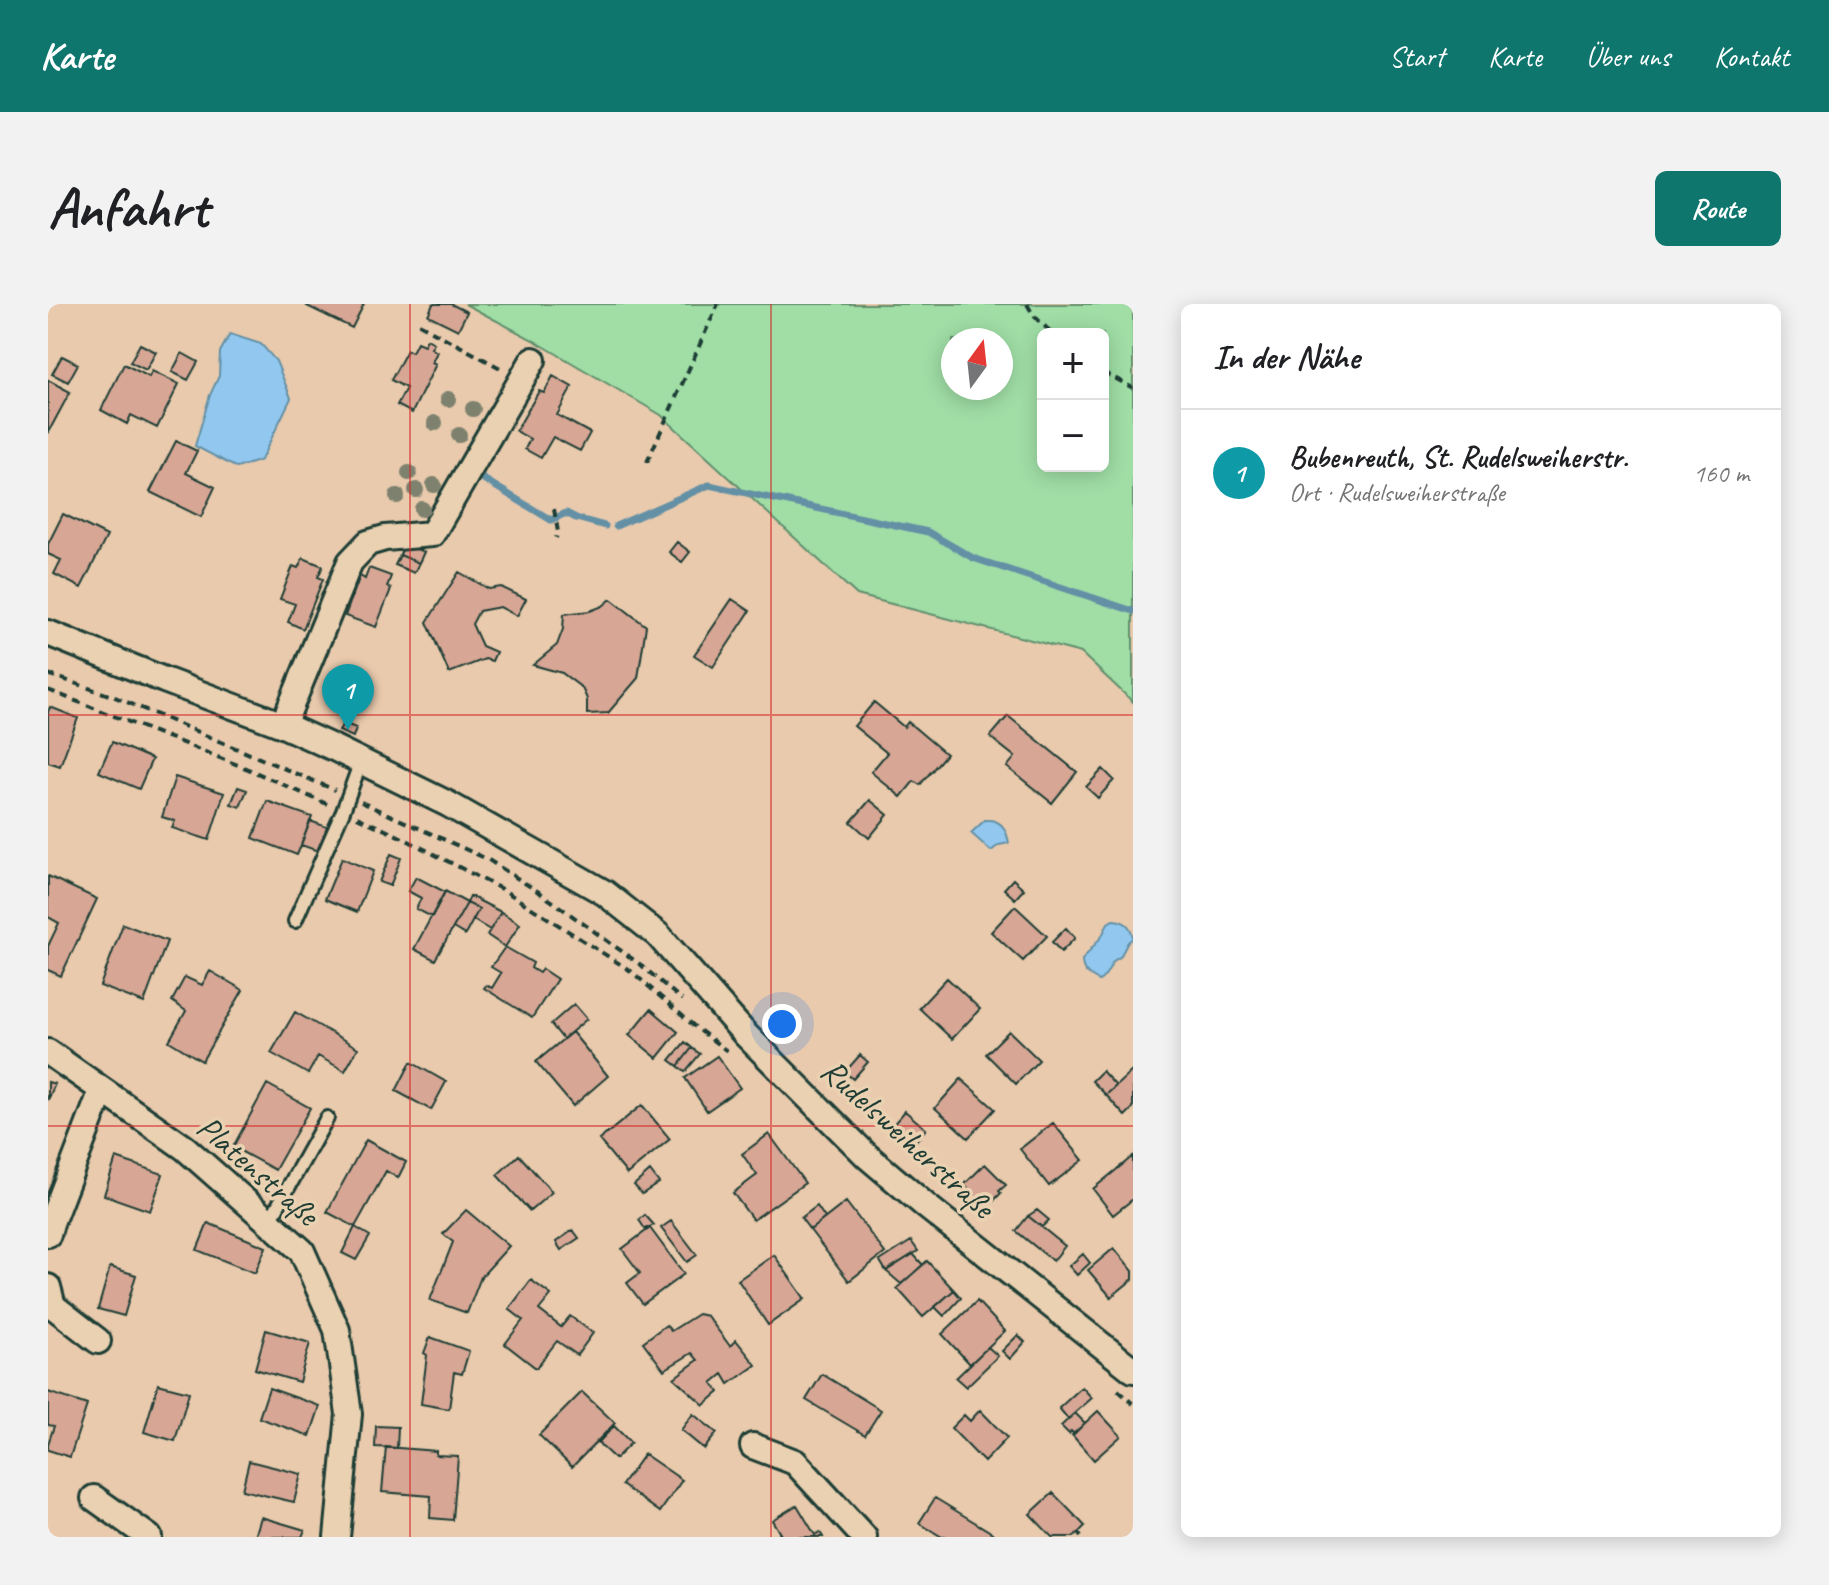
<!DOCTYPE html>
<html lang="de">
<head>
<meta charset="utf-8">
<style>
  body { margin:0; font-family:Caveat,sans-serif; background:#f2f2f2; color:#202124 }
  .controls { position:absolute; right:24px; top:24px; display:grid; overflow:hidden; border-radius:12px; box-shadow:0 4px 20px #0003 }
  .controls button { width:72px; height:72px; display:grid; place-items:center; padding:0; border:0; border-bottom:2px solid #e0e0e0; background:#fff; color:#202124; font:40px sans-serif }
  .compass { position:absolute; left:893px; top:24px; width:72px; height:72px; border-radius:50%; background:#fff; box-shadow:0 4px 20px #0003; rotate:15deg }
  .you { position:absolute; left:734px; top:720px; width:28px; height:28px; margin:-20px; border:6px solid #fff; border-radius:50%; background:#1a73e8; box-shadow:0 0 0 12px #1a73e833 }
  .badge { display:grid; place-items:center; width:52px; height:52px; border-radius:50%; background:#0f766e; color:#fff; font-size:26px; font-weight:700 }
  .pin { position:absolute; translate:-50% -66px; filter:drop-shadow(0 2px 4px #0008) }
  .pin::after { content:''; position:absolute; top:42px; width:28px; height:24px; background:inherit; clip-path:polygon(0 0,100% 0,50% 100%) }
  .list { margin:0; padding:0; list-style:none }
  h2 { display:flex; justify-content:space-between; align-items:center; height:104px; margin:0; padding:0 32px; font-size:34px }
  h2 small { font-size:26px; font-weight:400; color:#757577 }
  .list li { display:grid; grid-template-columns:52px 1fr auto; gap:24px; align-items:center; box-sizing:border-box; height:128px; padding:0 32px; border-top:2px solid #e0e0e0 }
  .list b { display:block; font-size:30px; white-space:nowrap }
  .list p { margin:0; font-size:26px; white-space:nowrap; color:#757577 }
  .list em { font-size:26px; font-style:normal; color:#757577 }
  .map { position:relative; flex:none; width:1085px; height:1233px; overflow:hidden; border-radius:12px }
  header { display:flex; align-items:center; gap:48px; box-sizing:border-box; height:112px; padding:0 40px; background:#0f766e; color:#fff }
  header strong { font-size:38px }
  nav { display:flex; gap:44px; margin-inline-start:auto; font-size:28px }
  .intro { display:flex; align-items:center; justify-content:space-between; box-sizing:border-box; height:192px; padding:0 48px }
  h1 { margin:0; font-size:56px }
  .button { padding:20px 36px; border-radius:12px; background:#0f766e; color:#fff; font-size:28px; font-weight:700 }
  main { display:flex; gap:48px; padding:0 48px }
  aside { flex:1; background:#fff; border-radius:12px; box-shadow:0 4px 20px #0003 }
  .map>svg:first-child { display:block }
  .green { fill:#a0dea6; stroke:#608e6d; stroke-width:2; fill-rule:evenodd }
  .water { fill:#92c8f0; stroke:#6490a5; stroke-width:2 }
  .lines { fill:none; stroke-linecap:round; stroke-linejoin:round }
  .stream { stroke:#6490a5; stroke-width:7 }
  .building { fill:#d8a695; stroke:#1f3d34; stroke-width:2 }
  .service-casing { stroke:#1f3d34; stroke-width:18 }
  .minor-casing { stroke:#1f3d34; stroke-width:30 }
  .path { stroke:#1f3d34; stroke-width:4; stroke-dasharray:8 6; stroke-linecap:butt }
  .service { stroke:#ead1b1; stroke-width:12 }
  .minor { stroke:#ead1b1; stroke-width:24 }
  .tree { fill:#7d816e }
  .grid { fill:none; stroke:#d62828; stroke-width:2; stroke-opacity:0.55 }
  .labels { text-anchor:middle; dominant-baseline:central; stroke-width:7; stroke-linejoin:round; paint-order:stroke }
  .street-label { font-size:34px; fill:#1f3d34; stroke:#ead1b1 }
</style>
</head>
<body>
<header>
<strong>Karte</strong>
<nav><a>Start</a><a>Karte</a><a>Über uns</a><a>Kontakt</a></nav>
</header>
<div class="intro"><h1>Anfahrt</h1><a class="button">Route</a></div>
<main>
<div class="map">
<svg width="1085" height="1233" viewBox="0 0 1085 1233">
  <rect width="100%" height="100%" fill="#e9caad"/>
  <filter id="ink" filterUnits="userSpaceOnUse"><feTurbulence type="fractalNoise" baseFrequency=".0125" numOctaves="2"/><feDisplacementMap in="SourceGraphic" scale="16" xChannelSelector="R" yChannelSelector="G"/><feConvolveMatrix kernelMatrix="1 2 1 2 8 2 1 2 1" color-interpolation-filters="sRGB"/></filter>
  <g filter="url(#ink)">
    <path class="green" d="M417,0H1085V398L1033,349L809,291L613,111L485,36ZM995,30H1055V162H995ZM905,36H953V84H905Z"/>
    <path class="water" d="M182,30L213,40L228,57L243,94L213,156L189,164L147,142L162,91L171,72L172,48Z
      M937,516C953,515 958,524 961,539L951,541L943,547L923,529Z
      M1065,616C1077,617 1083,621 1085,634L1080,638L1072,653C1060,657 1063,670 1051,677C1041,672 1034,668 1034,656L1054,632L1060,619Z"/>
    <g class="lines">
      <path class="stream" d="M432,173L503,216L518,209L528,214L557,222
        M568,222L661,181L880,228L925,254L1085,307"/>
    </g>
    <path class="building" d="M260,0H316L304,24L259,2Z
      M385,0H403L419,8L410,26L380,11Z
      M379,35L386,39L383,44L389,48L384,58L388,60L364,109L349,101L358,84L343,76L359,46L364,48L369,38L376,41Z
      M92,40L108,48L98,66L82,58Z
      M134,49L150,58L140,76L124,68Z
      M14,52L30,60L20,78L4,70Z
      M76,60L101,73L104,67L131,80L109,124L83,111L79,120L53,106Z
      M505,72L524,83L509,111L542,129L532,147L505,133L493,154L477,145L482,135L468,127L491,87L496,89Z
      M0,76L22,88L0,129Z
      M128,137L149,147L138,169L167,183L153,213L102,188Z
      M15,210L59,232L33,284L6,270L13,256L0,250V240Z
      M629,238L642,248L634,258L621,248Z
      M356,240L376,248L371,259L352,251Z
      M352,251L371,259L366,269L347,261Z
      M255,254L275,262L270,273L275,275L255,325L240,318L247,300L232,295L245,262L250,264Z
      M321,264L343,272L339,283L343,285L328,323L297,312L312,272L317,275Z
      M411,268L441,285L453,283L478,295L469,312L452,303L431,307L424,320L434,342L448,348L444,357L437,355L401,369L379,318Z
      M563,295L598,322L590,374L560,409L539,410V395L534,384L514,369L485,361L509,341L515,325L516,310L542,307L555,302Z
      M684,295L702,307L665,363L646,351Z
      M826,398L856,423L860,418L898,450L872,481L866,477L853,493L823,468L839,449L806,422Z
      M2,403L30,414L12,462L0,458V408Z
      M960,412L1029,468L1004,499L959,463L967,453L942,433Z
      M295,419L308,424L305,433L291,427Z
      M64,438L104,455L91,485L51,468Z
      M1055,465L1066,476L1050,494L1038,483Z
      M127,473L176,489L161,536L124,524L127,517L114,513Z
      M190,483L199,486L192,503L183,500Z
      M822,496L840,511L821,534L803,518Z
      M219,497L264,513L249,551L205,534Z
      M262,517L279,523L270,547L253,541Z
      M343,550L353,554L342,582L331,578Z
      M294,554L325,567L309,608L277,595Z
      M0,572L49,595L13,672L0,666V642L11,619L0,613Z
      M368,573L397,588L384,613L368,605L373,594L360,587Z
      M965,575L976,585L967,595L956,585Z
      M397,587L419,599L387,656L366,645Z
      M422,592L453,608L442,626L425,616L431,605L419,599Z
      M419,599L431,605L417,631L405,624Z
      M967,602L999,632L975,657L943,628Z
      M453,608L472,620L457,643L439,631Z
      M75,620L119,637L96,699L52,682Z
      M1018,624L1027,634L1013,648L1004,638Z
      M457,643L485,659L483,664L491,669L494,665L509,675L484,714L436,684L438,681L444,684L453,669L443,663Z
      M162,667L195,686L154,757L121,737L138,707L124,697L137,673L154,681Z
      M899,674L932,705L904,735L871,704Z
      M526,700L539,715L515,735L503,720Z
      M603,705L630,728L609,754L581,731Z
      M247,708L310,744L297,767L270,752L260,770L223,749Z
      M961,727L991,756L968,780L938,750Z
      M524,728L560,772L525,802L488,758Z
      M637,738L644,744L630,762L622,756Z
      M644,744L652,750L637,768L630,762Z
      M812,751L820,758L805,775L797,768Z
      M669,752L692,784L659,807L637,774Z
      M363,758L398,778L383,806L348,787Z
      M1085,766V804L1077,812L1058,791Z
      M1054,767L1068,782L1058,791L1044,777Z
      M913,775L947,805L920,834L887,804Z
      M0,778L7,780L0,796Z
      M219,780L262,804L227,866L185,843Z
      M594,801L622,835L579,870L551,836Z
      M857,807L878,825L865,840L844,822Z
      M1005,819L1035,856L1001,882L972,845Z
      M721,830L757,879L705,916L685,889L709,871L694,850Z
      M318,836L358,858L350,874L338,867L307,923L279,908Z
      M471,851L504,888L482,907L449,871Z
      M1085,852V895L1065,911L1045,885Z
      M68,854L115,870L102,907L56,891Z
      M937,860L958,881L951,887L953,889L939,904L916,881Z
      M602,867L611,879L594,890L586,881Z
      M798,898L837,949L801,977L762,926Z
      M769,902L777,914L762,926L753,914Z
      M418,906L461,942L433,973L419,1009L382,996L405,938L395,930Z
      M989,906L1001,916L994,923L980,912Z
      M597,911L606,921L597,925L591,916Z
      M980,912L1017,942L1005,957L968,927Z
      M623,917L649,951L639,958L613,924Z
      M160,919L218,943L207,969L149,946Z
      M307,923L322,932L308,956L294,949Z
      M602,924L636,970L595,1000L579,979L592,969L574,945Z
      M525,926L531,934L513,946L508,938Z
      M863,937L870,947L838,967L832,957Z
      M1066,944L1085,967V975L1063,993L1040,966Z
      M865,950L875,961L853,980L838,967Z
      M1035,950L1042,959L1029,971L1021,962Z
      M726,951L757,995L720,1021L690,976Z
      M879,957L906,986L875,1013L849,984Z
      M62,963L88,971L76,1012L50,1005Z
      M483,976L503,991L491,1006L513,1023L522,1012L545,1029L529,1051L509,1037L488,1064L457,1040L475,1016L461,1005Z
      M906,986L913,994L896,1012L887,1003Z
      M929,997L957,1027L922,1060L894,1030Z
      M650,1010L659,1012L682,1042L688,1036L708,1061L681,1080L675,1070L664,1079L671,1088L656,1101L626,1074L650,1056L644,1049L616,1066L595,1038L618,1021L623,1027Z
      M218,1026L262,1039L251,1078L207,1065Z
      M970,1031L977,1038L962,1055L954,1047Z
      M382,1033L421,1047L414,1070L406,1068L401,1105L373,1100L379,1051L376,1049Z
      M940,1043L950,1052L918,1083L908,1074Z
      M774,1070L833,1106L817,1131L758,1096Z
      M110,1080L141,1088L127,1137L96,1128Z
      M1034,1083L1044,1094L1020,1115L1011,1104Z
      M221,1084L272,1102L262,1132L211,1114Z
      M0,1088L39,1101L22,1153L0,1146V1140L6,1122L0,1121Z
      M534,1088L567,1119L524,1163L491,1131Z
      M932,1106L959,1134L936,1158L903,1124L916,1111L922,1117Z
      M1050,1107L1073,1132L1046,1156L1024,1131Z
      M1027,1109L1037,1119L1026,1130L1023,1127L1021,1130L1013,1122Z
      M645,1110L669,1129L656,1145L633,1126Z
      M328,1122L350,1123L349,1144L327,1143Z
      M566,1122L583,1139L567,1155L550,1139Z
      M338,1143L388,1147V1151L410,1152L405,1216L382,1214L383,1192L334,1188Z
      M596,1150L634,1176L612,1208L574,1181Z
      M201,1157L253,1170L246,1198L194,1186Z
      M1005,1189L1037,1222L1026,1233H1004L982,1210Z
      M887,1194L946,1230L944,1233H894L871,1219Z
      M749,1201L767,1231L772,1228L775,1233H734L724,1216Z
      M213,1213L257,1226L254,1233H207Z"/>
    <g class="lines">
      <g class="service-casing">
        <path id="service" d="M247,617L295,507L313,457
          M221,918L279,814"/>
      </g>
      <g class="minor-casing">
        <path id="minor" d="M0,329L116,376L235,421L286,444L400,500L557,589L610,631L698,731L819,852L878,902L1085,1066
          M235,421L302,258L320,239L337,234L384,230L485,56
          M0,748L137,844L254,947L289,1026L301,1110L289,1233
          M0,930L3,919L54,786
          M0,983L5,1002L50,1037
          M705,1142L747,1158L816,1233
          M46,1194L101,1233"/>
      </g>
      <path class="path" d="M979,0L986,12L1005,30
        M371,20L454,65
        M1055,68L1085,84
        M599,158L670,0
        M506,205L510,228L508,234
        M0,370L67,393L287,486
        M0,386L200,465L279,500
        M313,498L439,555L494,590L593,661L634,696
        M309,513L355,534L457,587L583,667L646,722L679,747
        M1070,1086L1085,1100
        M1030,1229L1033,1233"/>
      <use href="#service" class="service"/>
      <use href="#minor" class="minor"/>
    </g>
    <g class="tree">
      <circle cx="400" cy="95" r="8"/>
      <circle cx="425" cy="105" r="8"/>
      <circle cx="387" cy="119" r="8"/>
      <circle cx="411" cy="131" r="8"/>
      <circle cx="361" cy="169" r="8"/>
      <circle cx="386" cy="181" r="8"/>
      <circle cx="368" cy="186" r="8"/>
      <circle cx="349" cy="192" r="8"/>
      <circle cx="374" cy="205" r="8"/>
    </g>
  </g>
  <path class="grid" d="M362,0V1233M723,0V1233M0,411H1085M0,822H1085"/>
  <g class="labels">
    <g class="street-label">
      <text transform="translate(860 834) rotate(42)">Rudelsweiherstraße</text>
      <text transform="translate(210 866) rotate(41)">Platenstraße</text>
    </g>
  </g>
</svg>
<div class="controls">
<button>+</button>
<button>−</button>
</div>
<svg class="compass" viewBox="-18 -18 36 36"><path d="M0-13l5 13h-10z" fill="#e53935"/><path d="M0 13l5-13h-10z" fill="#757577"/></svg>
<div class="you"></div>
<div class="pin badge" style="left:300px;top:426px;background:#0f9aa8">1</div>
</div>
<aside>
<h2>In der Nähe<small></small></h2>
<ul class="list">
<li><span class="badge" style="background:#0f9aa8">1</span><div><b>Bubenreuth, St. Rudelsweiherstr.</b><p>Ort · Rudelsweiherstraße</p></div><em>160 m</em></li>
</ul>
</aside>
</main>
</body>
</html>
